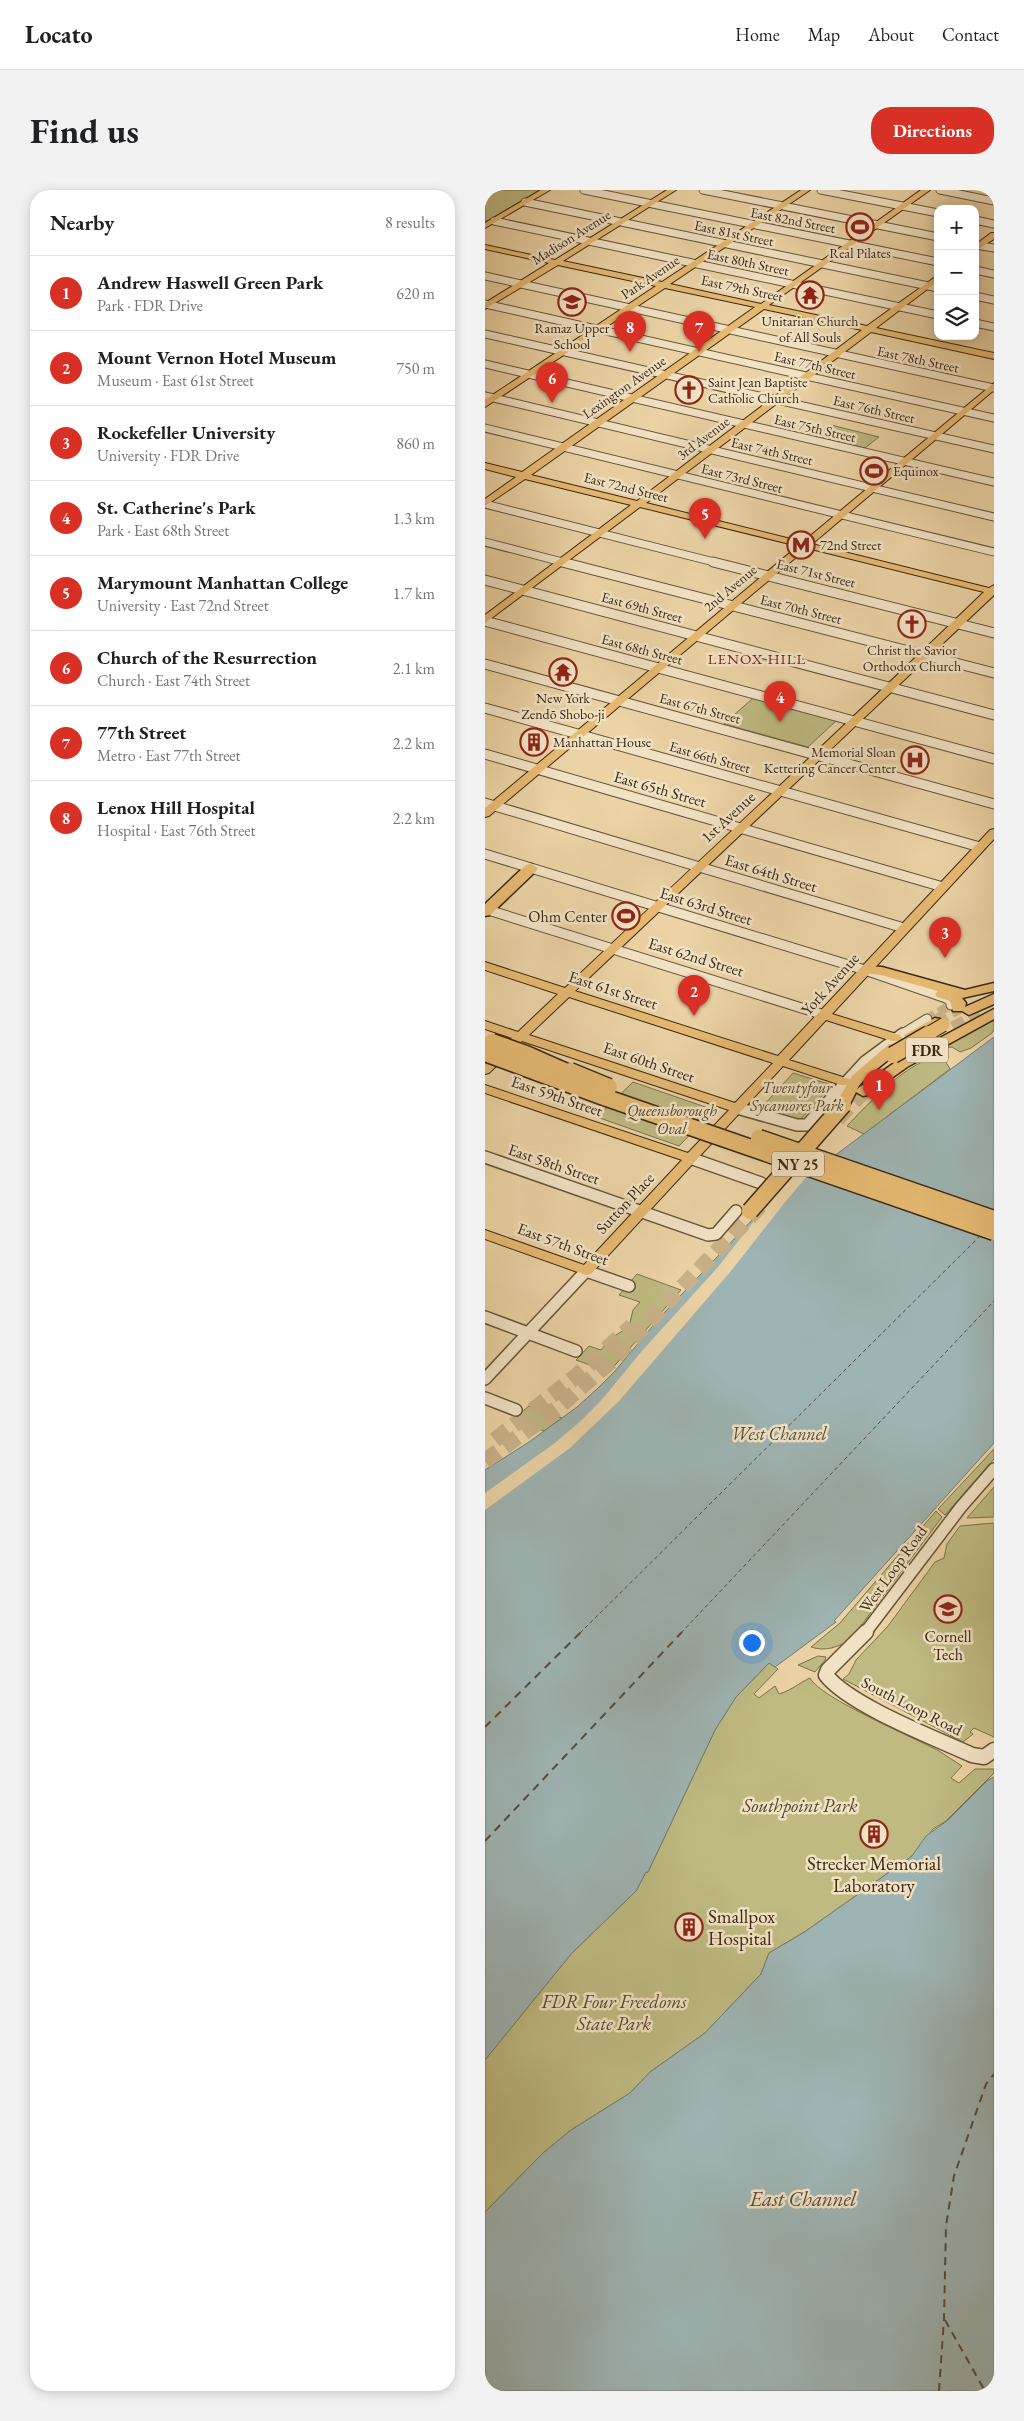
<!DOCTYPE html>
<html lang="en">
<head>
<meta charset="utf-8">
<style>
  body { margin:0; font-family:"EB Garamond",serif; background:#f2f2f2; color:#202124 }
  .controls { position:absolute; right:15px; top:15px; display:grid; overflow:hidden; border-radius:10px; box-shadow:0 2px 12px #0003 }
  .controls button { width:45px; height:45px; display:grid; place-items:center; padding:0; border:0; border-bottom:1px solid #e0e0e0; background:#fff; color:#202124; font:25px sans-serif }
  .you { position:absolute; left:266px; top:1452px; width:18px; height:18px; margin:-12px; border:4px solid #fff; border-radius:50%; background:#1a73e8; box-shadow:0 0 0 8px #1a73e833 }
  .badge { display:grid; place-items:center; width:32px; height:32px; border-radius:50%; background:#d93025; color:#fff; font-size:16px; font-weight:700 }
  .pin { position:absolute; translate:-50% -41px; filter:drop-shadow(0 1px 2px #0008) }
  .pin::after { content:''; position:absolute; top:26px; width:18px; height:15px; background:inherit; clip-path:polygon(0 0,100% 0,50% 100%) }
  .list { margin:0; padding:0; list-style:none }
  h2 { display:flex; justify-content:space-between; align-items:center; height:65px; margin:0; padding:0 20px; font-size:21px }
  h2 small { font-size:16px; font-weight:400; color:#757577 }
  .list li { display:grid; grid-template-columns:32px 1fr auto; gap:15px; align-items:center; box-sizing:border-box; height:75px; padding:0 20px; border-top:1px solid #e0e0e0 }
  .list b { display:block; font-size:19px; white-space:nowrap }
  .list p { margin:0; font-size:16px; white-space:nowrap; color:#757577 }
  .list em { font-size:16px; font-style:normal; color:#757577 }
  .icon { flex:none; width:28px; height:28px; fill:none; stroke:currentColor; stroke-width:2; stroke-linecap:round; stroke-linejoin:round }
  .map { position:relative; flex:none; width:509px; height:2201px; overflow:hidden; border-radius:20px }
  header { display:flex; align-items:center; gap:30px; box-sizing:border-box; height:70px; padding:0 25px; background:#fff; border-bottom:1px solid #e0e0e0 }
  header strong { font-size:24px }
  nav { display:flex; gap:28px; margin-inline-start:auto; font-size:18px }
  .intro { display:flex; align-items:center; justify-content:space-between; box-sizing:border-box; height:120px; padding:0 30px }
  h1 { margin:0; font-size:35px }
  .button { padding:12px 22px; border-radius:20px; background:#d93025; color:#fff; font-size:18px; font-weight:700 }
  main { display:flex; gap:30px; padding:0 30px }
  aside { flex:1; background:#fff; border-radius:20px; box-shadow:0 2px 12px #0003 }
  .map>svg:first-child { display:block }
  .green { fill:#beba81; stroke:#7c724b }
  .water { fill:#9eb4b3; stroke:#767c74 }
  .pier { fill:#ebd3a5 }
  .lines { fill:none; stroke-linecap:round; stroke-linejoin:round }
  .ferry-far1 { stroke:#534c3c; stroke-width:1; stroke-dasharray:4 3; stroke-linecap:butt }
  .ferry { stroke:#534c3c; stroke-width:2; stroke-dasharray:8 6; stroke-linecap:butt }
  .minor-tunnel { stroke:#c8b188; stroke-width:9; stroke-dasharray:9 4.5; stroke-linecap:butt }
  .highway-tunnel-far1 { stroke:#c8b188; stroke-width:13; stroke-dasharray:13 6; stroke-linecap:butt }
  .highway-tunnel { stroke:#c8b188; stroke-width:16; stroke-dasharray:16 8; stroke-linecap:butt }
  .minor-far3-casing { stroke:#665439; stroke-width:9 }
  .minor-far2-casing { stroke:#665439; stroke-width:11 }
  .minor-far1-casing { stroke:#665439; stroke-width:14 }
  .minor-casing { stroke:#665439; stroke-width:17 }
  .major-casing { stroke:#3a2915; stroke-width:2 }
  .highway-casing { stroke:#3a2915; stroke-width:3 }
  .minor-far3 { stroke:#f2e2c4; stroke-width:7 }
  .minor-far2 { stroke:#f2e2c4; stroke-width:9 }
  .minor-far1 { stroke:#f2e2c4; stroke-width:11 }
  .minor { stroke:#f2e2c4; stroke-width:14 }
  .major { fill:#e6ba72; fill-rule:evenodd }
  .highway { fill:#e6ba72; fill-rule:evenodd }
  .highway-bridge-far1-casing { stroke:#3a2915; stroke-width:15; stroke-linecap:butt }
  .highway-bridge-casing { stroke:#3a2915; stroke-width:19; stroke-linecap:butt }
  .highway-bridge-far1 { stroke:#e6ba72; stroke-width:13 }
  .highway-bridge { stroke:#e6ba72; stroke-width:16 }
  .labels { text-anchor:middle; dominant-baseline:central; stroke-width:5; stroke-linejoin:round; paint-order:stroke }
  .far-street-label { font-size:14px; fill:#3a2915; stroke:#f2e2c4 }
  .far-poi-label { font-size:14px; fill:#3a2915; stroke:#f2e2c4 }
  .far-neighbourhood-label { font-size:15px; letter-spacing:1px; fill:#7a1f14; stroke:#f2e2c4 }
  .shield { fill:#f2e2c4; stroke:#71604a; stroke-width:1 }
  .shield-label { font-size:15px; font-weight:bold; fill:#3a2915 }
  .street-label { font-size:16px; fill:#3a2915; stroke:#f2e2c4 }
  .poi-label { font-size:16px; fill:#3a2915; stroke:#f2e2c4; text-anchor:end }
  .park-label { font-size:16px; font-style:italic; fill:#54462b; stroke:#f2e2c4 }
  .water-label { font-size:18px; font-style:italic; fill:#534c3c; stroke:#f2e2c4 }
  .near-park-label { font-size:19px; font-style:italic; fill:#54462b; stroke:#f2e2c4 }
  .near-poi-label { font-size:19px; fill:#3a2915; stroke:#f2e2c4 }
  .near-water-label { font-size:21px; font-style:italic; fill:#534c3c; stroke:#f2e2c4 }
</style>
</head>
<body>
<header>
<strong>Locato</strong>
<nav><a>Home</a><a>Map</a><a>About</a><a>Contact</a></nav>
</header>
<div class="intro"><h1>Find us</h1><a class="button">Directions</a></div>
<main>
<aside>
<h2>Nearby<small>8 results</small></h2>
<ul class="list">
<li><span class="badge">1</span><div><b>Andrew Haswell Green Park</b><p>Park · FDR Drive</p></div><em>620 m</em></li>
<li><span class="badge">2</span><div><b>Mount Vernon Hotel Museum</b><p>Museum · East 61st Street</p></div><em>750 m</em></li>
<li><span class="badge">3</span><div><b>Rockefeller University</b><p>University · FDR Drive</p></div><em>860 m</em></li>
<li><span class="badge">4</span><div><b>St. Catherine's Park</b><p>Park · East 68th Street</p></div><em>1.3 km</em></li>
<li><span class="badge">5</span><div><b>Marymount Manhattan College</b><p>University · East 72nd Street</p></div><em>1.7 km</em></li>
<li><span class="badge">6</span><div><b>Church of the Resurrection</b><p>Church · East 74th Street</p></div><em>2.1 km</em></li>
<li><span class="badge">7</span><div><b>77th Street</b><p>Metro · East 77th Street</p></div><em>2.2 km</em></li>
<li><span class="badge">8</span><div><b>Lenox Hill Hospital</b><p>Hospital · East 76th Street</p></div><em>2.2 km</em></li>
</ul>
</aside>
<div class="map">
<svg width="509" height="2201" viewBox="0 0 509 2201">
  <rect width="100%" height="100%" fill="#ebd3a5"/>
  <filter id="stains"><feTurbulence type="fractalNoise" baseFrequency=".004" numOctaves="4"/><feColorMatrix values="0 0 0 0 .2 0 0 0 0 .09 0 0 0 0 .02 0 0 0 .5 -.17"/></filter>
  <radialGradient id="worn" r=".72"><stop offset=".6" stop-color="#630" stop-opacity="0"/><stop offset="1" stop-color="#630" stop-opacity=".3"/></radialGradient>
  <path class="green" d="M0,0H54L3,31L0,30Z
    M346,235L394,247L380,258L331,247Z
    M268,508L352,530L323,557L239,534Z
    M509,827V840L507,843L486,858L475,862L467,857L455,858Z
    M455,867L459,869L465,879L379,944L362,936C382,915 425,868 455,867Z
    M308,883L347,895L314,931L276,918Z
    M148,892L229,920L194,956L112,927Z
    M152,1084L196,1100L124,1182L91,1170L104,1156L116,1160L126,1148L144,1137L148,1120L155,1112L134,1105Z
    M44,1216L77,1228L59,1241L28,1229Z
    M509,1259V1269L460,1325L453,1319Z
    M509,1297V1327L482,1328Z
    M451,1321L457,1327L366,1449C354,1457 340,1462 326,1457L355,1433Z
    M509,1333V1547L489,1538L485,1542L488,1544L478,1552L358,1489L364,1484L371,1470L403,1436L450,1372L459,1368L462,1354L475,1336Z
    M333,1466L341,1467L340,1470L330,1482L313,1475Z
    M284,1473L293,1479L269,1504L274,1508L290,1496L294,1504C309,1499 312,1494 325,1488C335,1508 430,1548 454,1561C462,1566 469,1571 477,1576L466,1588L474,1593L490,1579H509V1583L461,1631L448,1639L427,1666L321,1741L284,1763L276,1784L220,1843L165,1882L145,1903L86,1940L58,1963L0,2022V1870L86,1764L151,1701L161,1682H163L230,1540L251,1507Z"/>
  <path class="water" d="M509,847V1253L349,1431L351,1432L290,1477L284,1473L251,1507L230,1540L163,1682H161L151,1701L86,1764L0,1870V1280L44,1252L92,1217L112,1199L130,1181L177,1125L269,1028L271,1029L329,981Z
    M509,1587V2201H0V2022L58,1963L86,1940L145,1903L165,1882L220,1843L276,1784L284,1763L321,1741L427,1666L441,1646L462,1631L503,1590Z"/>
  <path class="pier" d="M344,966L324,984L301,1011L246,1081L134,1211L85,1258L0,1320V1303L70,1253L98,1229L120,1206L156,1162L233,1077L280,1017Z"/>
  <g class="lines">
    <path class="ferry-far1" d="M95,1443L495,1046
      M196,1443L509,1111"/>
    <path class="ferry" d="M0,1537L96,1442
      M0,1651L197,1442
      M460,2130L500,2201
      M454,2201L459,2129L461,2036L469,1986L501,1894L509,1884"/>
    <path class="minor-tunnel" d="M442,829L466,815"/>
    <path class="highway-tunnel-far1" d="M450,832L473,818
      M468,838L495,824"/>
    <path class="highway-tunnel" d="M352,929L378,902
      M10,1250L90,1187L147,1136
      M0,1271L71,1219L125,1172L278,1013"/>
    <g class="minor-far3-casing">
      <path id="minor-far3" d="M99,0L453,72
        M218,0L453,47
        M336,0L453,23
        M455,0L509,11
        M40,12L453,98
        M490,30L509,34
        M9,31L453,125
        M490,55L509,58
        M490,80L509,84
        M0,86L509,198
        M490,106L509,110
        M0,114L509,228
        M490,133L509,137
        M0,144L509,259
        M0,174L509,292
        M0,206L509,327
        M0,238L509,362
        M0,314L233,373
        M0,352L81,373"/>
    </g>
    <g class="minor-far2-casing">
      <path id="minor-far2" d="M77,372L509,483
        M228,372L509,443
        M0,390L509,525
        M0,431L509,569
        M0,474L509,614
        M0,518L495,657
        M0,564L458,697
        M0,613L419,738
        M0,664L380,780L461,808L467,812L466,815
        M0,719L339,825
        M416,845L442,829"/>
    </g>
    <g class="minor-far1-casing">
      <path id="minor-far1" d="M252,918L312,935H322L380,872L418,844
        M0,967L223,1045L231,1044L251,1021
        M205,968L276,993
        M0,1127L91,1161
        M0,1189L101,1081L144,1096
        M0,1208L31,1220
        M380,1443L476,1317L509,1279"/>
    </g>
    <g class="minor-casing">
      <path id="minor" d="M381,1442L343,1480L341,1485C364,1515 450,1548 487,1565L499,1567L509,1560"/>
    </g>
    <g class="major-casing">
      <path id="major" d="M56,0H65L0,38V33Z
        M182,0H191L78,71L177,92L316,0H325L185,94L276,114L436,0H445L284,115L382,136L453,85V91L391,138L509,163V169L386,142L161,313L318,352L509,193V200L327,354L504,398L509,395V405L90,801L293,866L505,640L509,639V649L347,824L415,845L417,848L415,851H407L341,830L304,870L364,889L366,892L364,895H356L298,876L106,1084L101,1085L0,1049V1040L99,1075L197,970L0,903V895L203,963L244,920L37,851L4,883L0,884V873L27,848L0,839V831L33,842L73,804L0,780V772L80,798C219,666 360,536 499,402L322,358L4,626L0,627V618L313,356L155,317L0,433V425L146,315L40,289L0,316V309L31,287L0,279V273L37,282L270,117L180,98L0,217V210L171,96L73,75L0,119V113L64,73L0,59V55L70,70ZM279,119L377,140L152,311L46,285ZM84,807L288,873L250,913L44,845Z
        M506,43H509V49L490,61V55Z"/>
    </g>
    <g class="highway-casing">
      <path id="highway" d="M46,674L53,678L51,681L5,725L0,726V714L41,675Z
        M380,776L397,777L480,800L509,793V801L477,808L481,813L480,817L509,804V814L484,825L477,821H468L465,811L452,807L450,804L453,801L396,785L375,783L373,780Z
        M509,819V829L422,877L383,905L378,906L371,902L363,918H353L350,915L367,886L404,854H414L416,857C405,873 384,880 372,899L412,871Z
        M450,828L455,829L457,832L455,835L431,848H421L419,845Z"/>
    </g>
    <use href="#minor-far3" class="minor-far3"/>
    <use href="#minor-far2" class="minor-far2"/>
    <use href="#minor-far1" class="minor-far1"/>
    <use href="#minor" class="minor"/>
    <use href="#major" class="major"/>
    <use href="#highway" class="highway"/>
    <g class="highway-bridge-far1-casing">
      <path id="highway-bridge-far1" d="M441,845L458,835"/>
    </g>
    <g class="highway-bridge-casing">
      <path id="highway-bridge" d="M7,852L41,864L93,887
        M0,863L116,906L509,1042
        M408,865L444,844
        M85,881L124,897
        M274,948L509,1029
        M265,1021L358,915"/>
    </g>
    <use href="#highway-bridge-far1" class="highway-bridge-far1"/>
    <use href="#highway-bridge" class="highway-bridge"/>
  </g>
  <defs>
    <g id="stadium-ring" transform="scale(1.4375)"><circle r="9.5" fill="#f2e2c4" stroke="#8f2418" stroke-width="1.5"/><path d="M0-5a6.5 5 0 1 0 0 10a6.5 5 0 1 0 0-10ZM-3.5-1.8h7v3.6h-7Z" fill="#8f2418"/></g>
    <g id="temple-ring" transform="scale(1.4375)"><circle r="9.5" fill="#f2e2c4" stroke="#8f2418" stroke-width="1.5"/><path d="M0-6L5-2H3V0L6.5 2.5H4V6H1.5V3h-3V6H-4V2.5H-6.5L-3 0V-2H-5Z" fill="#8f2418"/></g>
    <g id="school-ring" transform="scale(1.4375)"><circle r="9.5" fill="#f2e2c4" stroke="#8f2418" stroke-width="1.5"/><path d="M0-5L7-2L0 1L-7-2ZM-4 1L0 2.5L4 1V4Q0 6-4 4Z" fill="#8f2418"/></g>
    <g id="church-ring" transform="scale(1.4375)"><circle r="9.5" fill="#f2e2c4" stroke="#8f2418" stroke-width="1.5"/><path d="M-1.2-6h2.4v3.5h3.3v2.4h-3.3V6h-2.4V-.1h-3.3v-2.4h3.3Z" fill="#8f2418"/></g>
    <g id="metro-ring" transform="scale(1.4375)"><circle r="9.5" fill="#f2e2c4" stroke="#8f2418" stroke-width="1.5"/><path d="M-5.5 5V-5H-3L0 0L3-5H5.5V5H3V-.5L0 4L-3-.5V5Z" fill="#8f2418"/></g>
    <g id="building-ring" transform="scale(1.4375)"><circle r="9.5" fill="#f2e2c4" stroke="#8f2418" stroke-width="1.5"/><path d="M-4-6H4V6H1V3H-1V6H-4ZM-2.5-4.3h1.7v1.8h-1.7ZM.8-4.3h1.7v1.8H.8ZM-2.5-1h1.7V.8h-1.7ZM.8-1h1.7V.8H.8Z" fill="#8f2418"/></g>
    <g id="hospital-ring" transform="scale(1.4375)"><circle r="9.5" fill="#f2e2c4" stroke="#8f2418" stroke-width="1.5"/><path d="M-5-5h3v3.5h4V-5h3V5h-3V1.5h-4V5h-3Z" fill="#8f2418"/></g>
    <g id="university-ring" transform="scale(1.4375)"><circle r="9.5" fill="#f2e2c4" stroke="#8f2418" stroke-width="1.5"/><path d="M0-5L7-2L0 1L-7-2ZM-4 1L0 2.5L4 1V4Q0 6-4 4Z" fill="#8f2418"/></g>
  </defs>
  <g fill-rule="evenodd">
    <use href="#stadium-ring" x="375" y="37"/>
    <use href="#temple-ring" x="325" y="105"/>
    <use href="#school-ring" x="87" y="112"/>
    <use href="#church-ring" x="204" y="200"/>
    <use href="#stadium-ring" x="389" y="281"/>
    <use href="#metro-ring" x="316" y="355"/>
    <use href="#church-ring" x="427" y="434"/>
    <use href="#temple-ring" x="78" y="482"/>
    <use href="#building-ring" x="49" y="552"/>
    <use href="#hospital-ring" x="430" y="570"/>
    <use href="#stadium-ring" x="141" y="726"/>
    <use href="#university-ring" x="463" y="1419"/>
    <use href="#building-ring" x="389" y="1644"/>
    <use href="#building-ring" x="204" y="1737"/>
  </g>
  <g class="labels">
    <g class="far-street-label">
      <text transform="translate(308 30) rotate(11)">East 82nd Street</text>
      <text transform="translate(249 43) rotate(12)">East 81st Street</text>
      <text transform="translate(86 47) rotate(-32)">Madison Avenue</text>
      <text transform="translate(263 72) rotate(12)">East 80th Street</text>
      <text transform="translate(165 87) rotate(-34)">Park Avenue</text>
      <text transform="translate(257 98) rotate(12)">East 79th Street</text>
      <text transform="translate(433 169) rotate(12)">East 78th Street</text>
      <text transform="translate(330 175) rotate(13)">East 77th Street</text>
      <text transform="translate(139 197) rotate(-35)">Lexington Avenue</text>
      <text transform="translate(389 219) rotate(13)">East 76th Street</text>
      <text transform="translate(330 238) rotate(13)">East 75th Street</text>
      <text transform="translate(218 248) rotate(-37)">3rd Avenue</text>
      <text transform="translate(287 261) rotate(13)">East 74th Street</text>
      <text transform="translate(257 288) rotate(14)">East 73rd Street</text>
      <text transform="translate(141 297) rotate(14)">East 72nd Street</text>
      <text transform="translate(331 383) rotate(14)">East 71st Street</text>
      <text transform="translate(245 398) rotate(-40)">2nd Avenue</text>
      <text transform="translate(157 417) rotate(15)">East 69th Street</text>
      <text transform="translate(316 419) rotate(14)">East 70th Street</text>
      <text transform="translate(157 459) rotate(15)">East 68th Street</text>
      <text transform="translate(215 518) rotate(15)">East 67th Street</text>
      <text transform="translate(225 567) rotate(16)">East 66th Street</text>
    </g>
    <g class="far-poi-label">
      <text x="375" y="63">Real Pilates</text>
      <text x="325" y="131">Unitarian Church<tspan x="325" dy="16">of All Souls</tspan></text>
      <text x="87" y="138">Ramaz Upper<tspan x="87" dy="16">School</tspan></text>
      <text x="223" y="192" text-anchor="start">Saint Jean Baptiste<tspan x="223" dy="16">Catholic Church</tspan></text>
      <text x="408" y="281" text-anchor="start">Equinox</text>
      <text x="335" y="355" text-anchor="start">72nd Street</text>
      <text x="427" y="460">Christ the Savior<tspan x="427" dy="16">Orthodox Church</tspan></text>
      <text x="78" y="508">New York<tspan x="78" dy="16">Zendō Shobo-ji</tspan></text>
      <text x="68" y="552" text-anchor="start">Manhattan House</text>
      <text x="411" y="562" text-anchor="end">Memorial Sloan<tspan x="411" dy="16">Kettering Cancer Center</tspan></text>
    </g>
    <g class="far-neighbourhood-label">
      <text x="272" y="468">LENOX HILL</text>
    </g>
    <g class="shield">
      <rect x="421" y="847.5" width="42" height="25" rx="4"/>
      <rect x="287" y="961.5" width="52" height="25" rx="4"/>
    </g>
    <g class="shield-label">
      <text x="442" y="860">FDR</text>
      <text x="313" y="974">NY 25</text>
    </g>
    <g class="street-label">
      <text transform="translate(175 599) rotate(16)">East 65th Street</text>
      <text transform="translate(243 627) rotate(-43)">1st Avenue</text>
      <text transform="translate(286 683) rotate(17)">East 64th Street</text>
      <text transform="translate(221 716) rotate(17)">East 63rd Street</text>
      <text transform="translate(211 767) rotate(17)">East 62nd Street</text>
      <text transform="translate(345 794) rotate(-48)">York Avenue</text>
      <text transform="translate(128 800) rotate(18)">East 61st Street</text>
      <text transform="translate(164 872) rotate(19)">East 60th Street</text>
      <text transform="translate(72 906) rotate(19)">East 59th Street</text>
      <text transform="translate(69 974) rotate(19)">East 58th Street</text>
      <text transform="translate(140 1013) rotate(-47)">Sutton Place</text>
      <text transform="translate(78 1054) rotate(20)">East 57th Street</text>
      <text transform="translate(408 1379) rotate(-54)">West Loop Road</text>
      <text transform="translate(427 1516) rotate(27)">South Loop Road</text>
    </g>
    <g class="poi-label">
      <text x="122" y="726">Ohm Center</text>
      <text x="463" y="1446" text-anchor="middle">Cornell<tspan x="463" dy="18">Tech</tspan></text>
    </g>
    <g class="park-label">
      <text x="312" y="897">Twentyfour<tspan x="312" dy="18">Sycamores Park</tspan></text>
      <text x="187" y="920">Queensborough<tspan x="187" dy="18">Oval</tspan></text>
    </g>
    <g class="water-label">
      <text x="294" y="1243">West Channel</text>
    </g>
    <g class="near-park-label">
      <text x="315" y="1615">Southpoint Park</text>
      <text x="129" y="1811">FDR Four Freedoms<tspan x="129" dy="22">State Park</tspan></text>
    </g>
    <g class="near-poi-label">
      <text x="389" y="1673">Strecker Memorial<tspan x="389" dy="22">Laboratory</tspan></text>
      <text x="223" y="1726" text-anchor="start">Smallpox<tspan x="223" dy="22">Hospital</tspan></text>
    </g>
    <g class="near-water-label">
      <text x="318" y="2008">East Channel</text>
    </g>
  </g>
  <rect width="100%" height="100%" filter="url(#stains)"/>
  <rect width="100%" height="100%" fill="url(#worn)"/>
</svg>
<div class="controls">
<button>+</button>
<button>−</button>
<button><svg class="icon" aria-label="layers" viewBox="0 0 24 24"><path d="M12 4l9 5-9 5-9-5zM3 14l9 5 9-5"/></svg></button>
</div>
<div class="you"></div>
<div class="pin badge" style="left:394px;top:920px">1</div>
<div class="pin badge" style="left:209px;top:826px">2</div>
<div class="pin badge" style="left:460px;top:768px">3</div>
<div class="pin badge" style="left:295px;top:532px">4</div>
<div class="pin badge" style="left:220px;top:349px">5</div>
<div class="pin badge" style="left:67px;top:213px">6</div>
<div class="pin badge" style="left:214px;top:162px">7</div>
<div class="pin badge" style="left:145px;top:162px">8</div>
</div>
</main>
</body>
</html>
